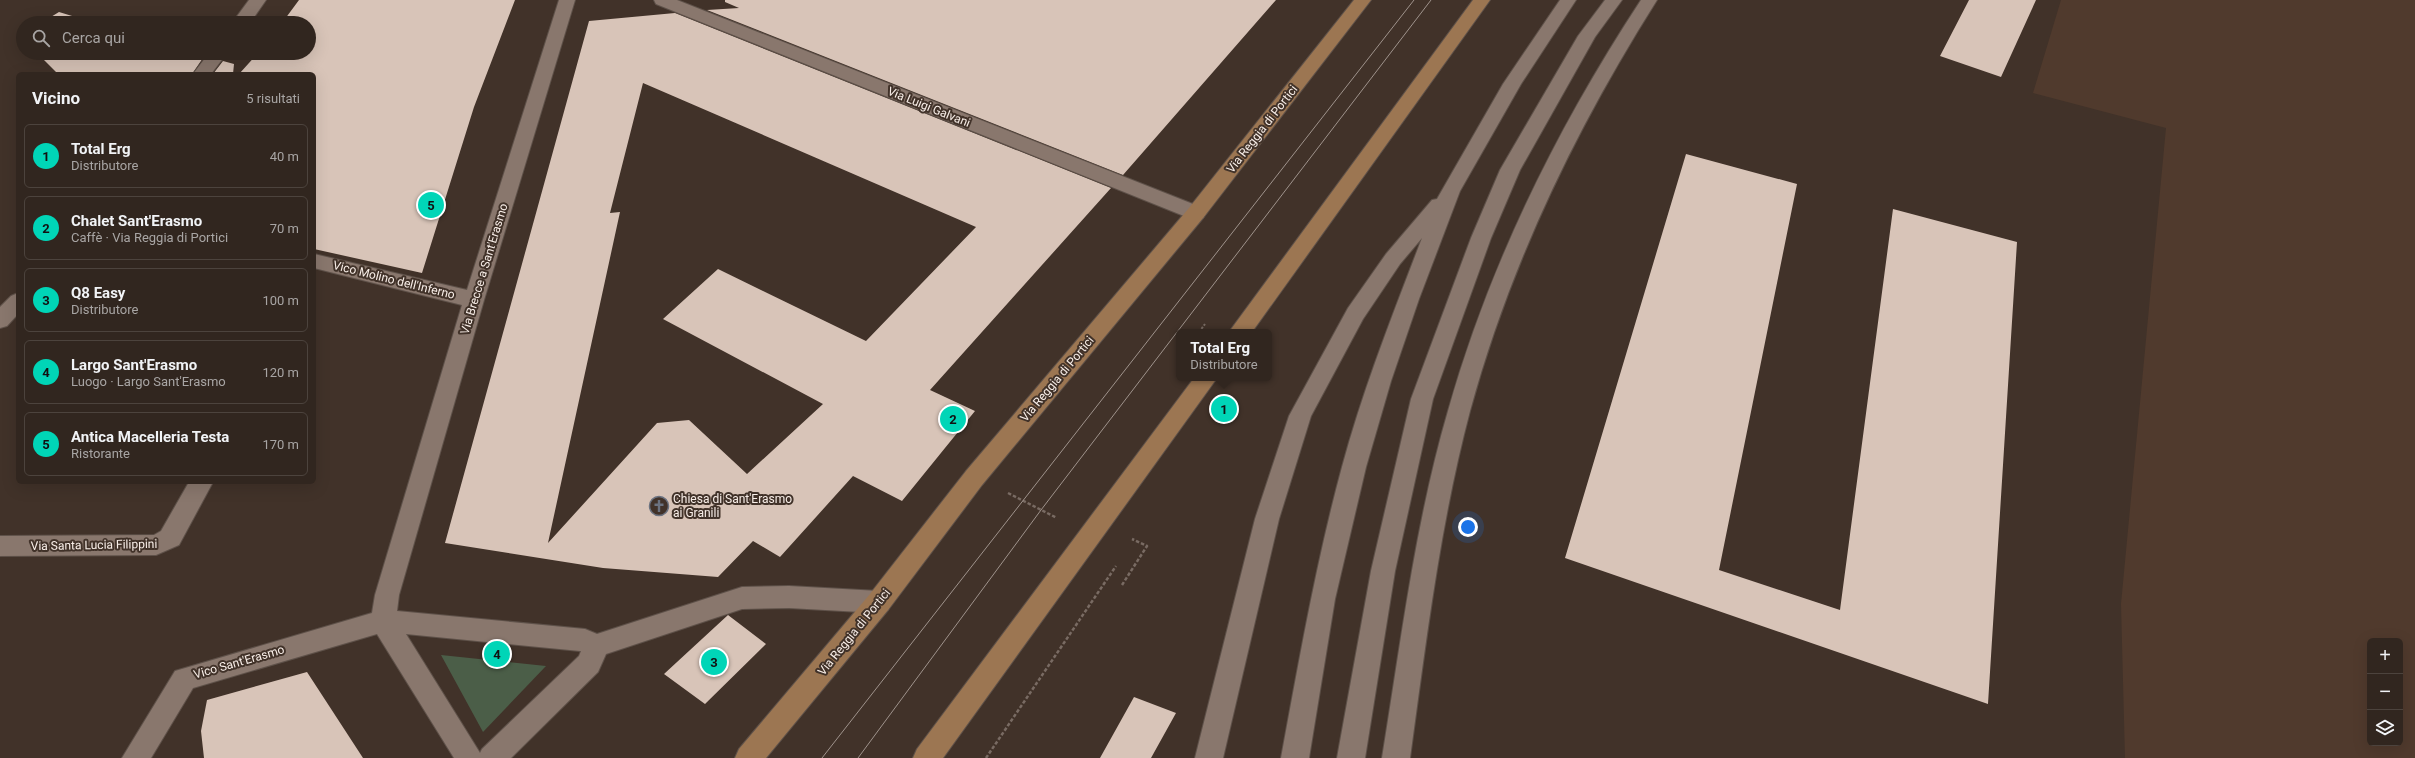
<!DOCTYPE html>
<html lang="it">
<head>
<meta charset="utf-8">
<style>
  body { margin:0; font-family:Roboto,sans-serif; background:#392e28; color:#f1f3f6 }
  .controls { position:absolute; right:12px; bottom:12px; display:grid; overflow:hidden; border-radius:6px; box-shadow:0 4px 16px #0002 }
  .controls button { width:36px; height:36px; display:grid; place-items:center; padding:0; border:0; border-bottom:1px solid #4c433d; background:#31261f; color:#f1f3f6; font:20px sans-serif }
  .you { position:absolute; left:1468px; top:527px; width:14px; height:14px; margin:-10px; border:3px solid #fff; border-radius:50%; background:#1a73e8; box-shadow:0 0 0 6px #1a73e833 }
  .badge { display:grid; place-items:center; width:26px; height:26px; border-radius:50%; background:#00d5b7; color:#111; font-size:13px; font-weight:700 }
  .pin { position:absolute; translate:-50% -50%; border:2px solid #fff; box-shadow:0 1px 4px #0006 }
  .popup { position:absolute; left:1176px; top:329px; width:96px; height:52px; box-sizing:border-box; display:grid; place-content:center; border-radius:6px; background:#31261f; filter:drop-shadow(0 1px 3px #0005); font-size:13px; white-space:nowrap; color:#a8a5a4 }
  .popup b { font-size:15px; color:#f1f3f6 }
  .popup::after { content:''; position:absolute; left:50%; top:100%; margin-left:-8px; border:8px solid transparent; border-top-color:#31261f }
  .list { margin:0; padding:0; list-style:none }
  h2 { display:flex; justify-content:space-between; align-items:center; height:52px; margin:0; padding:0 16px; font-size:17px }
  h2 small { font-size:13px; font-weight:400; color:#a8a5a4 }
  .list li { display:grid; grid-template-columns:26px 1fr auto; gap:12px; align-items:center; box-sizing:border-box; height:64px; margin:0 8px 8px; padding:0 8px; border:1px solid #4c433d; border-radius:6px }
  .list b { display:block; font-size:15px; white-space:nowrap }
  .list p { margin:0; font-size:13px; white-space:nowrap; color:#a8a5a4 }
  .list em { font-size:13px; font-style:normal; color:#a8a5a4 }
  .icon { flex:none; width:22px; height:22px; fill:none; stroke:currentColor; stroke-width:2; stroke-linecap:round; stroke-linejoin:round }
  .map { position:relative; flex:none; width:2415px; height:758px; overflow:hidden }
  .search { position:absolute; background:#31261f; box-shadow:0 4px 16px #0002; left:16px; top:16px; width:300px; height:44px; display:flex; align-items:center; gap:10px; box-sizing:border-box; padding:0 14px; border-radius:22px; color:#a8a5a4; font-size:15px }
  .panel { position:absolute; background:#31261f; box-shadow:0 4px 16px #0002; left:16px; top:72px; width:300px; height:412px; border-radius:6px }
  .map>svg:first-child { display:block }
  .built { fill:#503a2d; fill-rule:evenodd }
  .green { fill:#4b5e48 }
  .building { fill:#d8c4b8; fill-rule:evenodd }
  .lines { fill:none; stroke-linecap:round; stroke-linejoin:round }
  .lane-casing { stroke:#5e5149; stroke-width:2 }
  .street-casing { stroke:#5e5149; stroke-width:2 }
  .primary-casing { stroke:#5e5149; stroke-width:2 }
  .path-far1 { stroke:#796b63; stroke-width:2; stroke-dasharray:2.5 1.5; stroke-linecap:butt }
  .path { stroke:#796b63; stroke-width:2.5; stroke-dasharray:3.5 2; stroke-linecap:butt }
  .lane { fill:#89776d; fill-rule:evenodd }
  .street { fill:#89776d; fill-rule:evenodd }
  .primary { fill:#9c7652; fill-rule:evenodd }
  .tram { stroke:#9f938c; stroke-width:1 }
  .labels { text-anchor:middle; dominant-baseline:central; stroke-width:4; stroke-linejoin:round; paint-order:stroke }
  .street-label { font-size:12px; fill:#f9efe9; stroke:#413229 }
  .poi-label { font-size:12px; fill:#f9efe9; stroke:#413229; text-anchor:start }
</style>
</head>
<body>
<div class="map">
<svg width="2415" height="758" viewBox="0 0 2415 758">
  <rect width="100%" height="100%" fill="#413229"/>
  <path class="built" d="M2061,0H2415V758H2125L2121,604L2166,128L2033,93ZM2370,641H2400V743H2370Z"/>
  <path class="green" d="M441,655L546,666L483,732Z"/>
  <path class="building" d="M299,0H515L474,107L422,273L314,249V74H239L258,53H309V23H282Z
    M725,0H1276L1123,175L707,10L739,8L725,2Z
    M1969,0H2036L2001,77L1940,56Z
    M59,12L95,23H41Z
    M675,13L1111,188L930,390L975,411L902,501L853,476L780,557L753,541L718,577L603,568L445,543L589,21ZM643,83L976,227L866,341L718,269L663,319L823,404L747,474L689,420L657,423L548,543L620,212L610,213Z
    M37,53H197L205,55L192,74H58Z
    M223,61L234,64L233,74H213Z
    M1686,154L1797,184L1719,570L1840,610L1893,209L2017,242L1988,704L1565,558Z
    M728,615L766,644L705,704L664,674Z
    M307,672L363,758H204L201,731L207,700Z
    M1134,697L1176,713L1151,758H1100Z"/>
  <g class="lines">
    <g class="lane-casing">
      <path id="lane" d="M1560,0H1576L1521,84L1460,191L1419,299L1391,381L1366,467L1335,599L1309,758H1281C1299,661 1316,563 1342,467C1363,389 1393,314 1422,238L1400,264L1363,319L1311,416L1279,519L1223,758H1195L1255,519L1289,416L1348,308L1386,254L1432,200L1437,199L1503,84Z
        M1605,0H1622L1595,37L1520,170L1491,238L1433,399L1395,571L1365,758H1337L1371,571L1411,399L1471,238L1500,170L1578,36Z
        M1641,0H1657C1576,128 1510,264 1470,411C1440,524 1426,642 1410,758H1382C1401,642 1415,524 1448,411C1490,263 1557,128 1641,0Z
        M189,482H213L179,545L156,555L0,556V536L154,535L161,531Z"/>
    </g>
    <g class="street-casing">
      <path id="street" d="M249,0H266L250,23H232Z
        M559,0H575L484,300L399,595L397,611L585,629L597,634L742,587L789,586L879,591L888,594L891,602L888,610L879,613L789,608L742,609L606,654L598,672L511,758H454L377,634L193,688L151,758H122L175,671L372,613L375,595L462,305L314,268V254L467,290ZM406,634L580,651H581L579,656L482,749L480,753Z
        M654,0H677L1203,208L1206,213L1203,218L1196,220L1189,218L656,4Z
        M209,53H227L211,74H193Z
        M18,293V314L7,326L0,328V307L11,296Z"/>
    </g>
    <g class="primary-casing">
      <path id="primary" d="M1354,0H1371L1203,218L982,485L888,610L766,758H735L739,749L870,594L966,471L1189,208Z
        M1473,0H1490L1252,332H1229Z
        M1194,378H1217L943,758H913L917,749Z"/>
    </g>
    <path class="path-far1" d="M1199,332L1205,324"/>
    <path class="path" d="M1008,493L1057,518
      M1122,585L1147,546L1132,539
      M986,758L1116,566"/>
    <use href="#lane" class="lane"/>
    <use href="#street" class="street"/>
    <use href="#primary" class="primary"/>
    <path class="tram" d="M822,758L1414,0
      M858,758L1041,510L1431,0"/>
  </g>
  <defs>
    <g id="church-ring" transform="scale(1)"><circle r="9.5" fill="#413229" stroke="#6b7280" stroke-width="1.5"/><path d="M-1.2-6h2.4v3.5h3.3v2.4h-3.3V6h-2.4V-.1h-3.3v-2.4h3.3Z" fill="#6b7280"/></g>
  </defs>
  <g fill-rule="evenodd">
    <use href="#church-ring" x="659" y="506"/>
  </g>
  <g class="labels">
    <g class="street-label">
      <text transform="translate(929 107) rotate(22)">Via Luigi Galvani</text>
      <text transform="translate(1262 129) rotate(-52)">Via Reggia di Portici</text>
      <text transform="translate(484 269) rotate(-73)">Via Brecce a Sant'Erasmo</text>
      <text transform="translate(394 280) rotate(14)">Vico Molino dell'Inferno</text>
      <text transform="translate(1057 379) rotate(-50)">Via Reggia di Portici</text>
      <text transform="translate(94 545) rotate(-1)">Via Santa Lucia Filippini</text>
      <text transform="translate(854 632) rotate(-51)">Via Reggia di Portici</text>
      <text transform="translate(239 662) rotate(-16)">Vico Sant'Erasmo</text>
    </g>
    <g class="poi-label">
      <text x="673" y="499">Chiesa di Sant'Erasmo<tspan x="673" dy="14">ai Granili</tspan></text>
    </g>
  </g>
</svg>
<div class="controls">
<button>+</button>
<button>−</button>
<button><svg class="icon" aria-label="layers" viewBox="0 0 24 24"><path d="M12 4l9 5-9 5-9-5zM3 14l9 5 9-5"/></svg></button>
</div>
<div class="you"></div>
<div class="pin badge" style="left:1224px;top:409px">1</div>
<div class="popup"><b>Total Erg</b>Distributore</div>
<div class="pin badge" style="left:953px;top:419px">2</div>
<div class="pin badge" style="left:714px;top:662px">3</div>
<div class="pin badge" style="left:497px;top:654px">4</div>
<div class="pin badge" style="left:431px;top:205px">5</div>
<div class="search"><svg class="icon" aria-label="search" viewBox="0 0 24 24"><circle cx="10" cy="10" r="6"/><path d="M15 15l6 6"/></svg>Cerca qui</div>
<section class="panel">
<h2>Vicino<small>5 risultati</small></h2>
<ul class="list">
<li><span class="badge">1</span><div><b>Total Erg</b><p>Distributore</p></div><em>40 m</em></li>
<li><span class="badge">2</span><div><b>Chalet Sant'Erasmo</b><p>Caffè · Via Reggia di Portici</p></div><em>70 m</em></li>
<li><span class="badge">3</span><div><b>Q8 Easy</b><p>Distributore</p></div><em>100 m</em></li>
<li><span class="badge">4</span><div><b>Largo Sant'Erasmo</b><p>Luogo · Largo Sant'Erasmo</p></div><em>120 m</em></li>
<li><span class="badge">5</span><div><b>Antica Macelleria Testa</b><p>Ristorante</p></div><em>170 m</em></li>
</ul>
</section>
</div>
</body>
</html>
